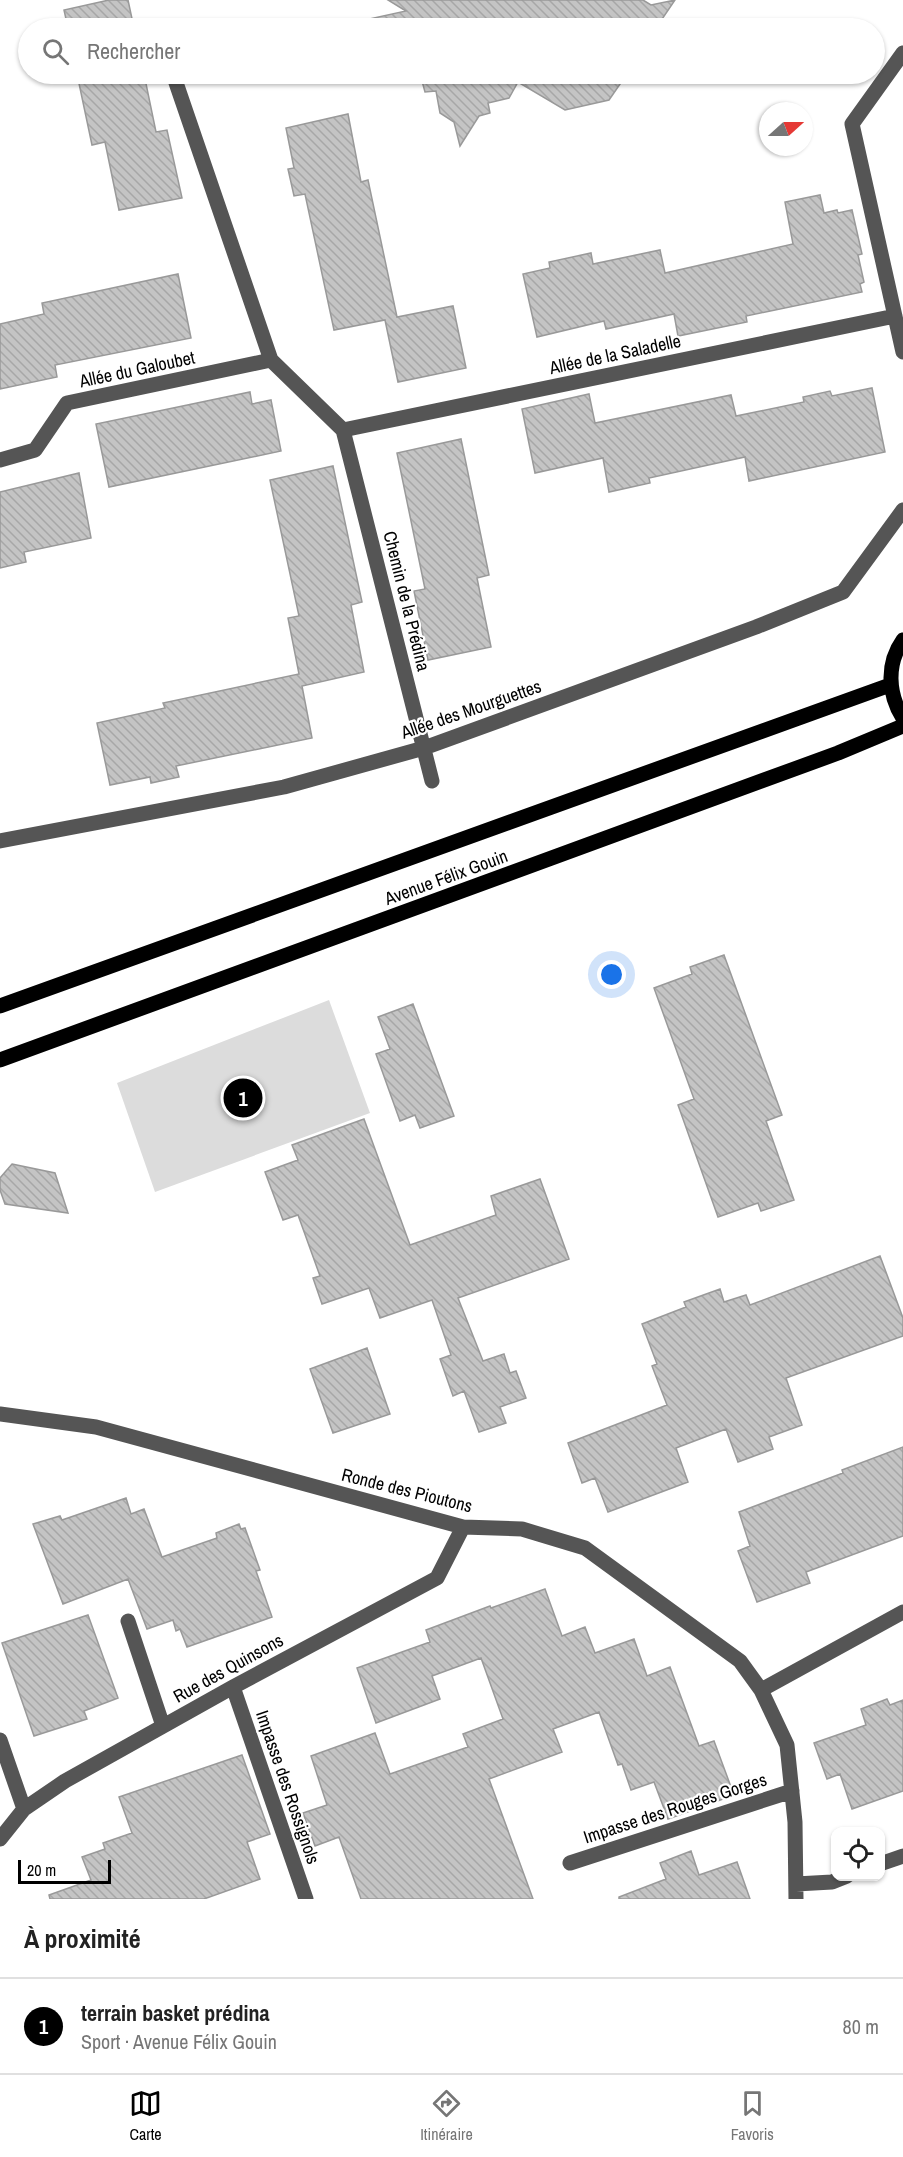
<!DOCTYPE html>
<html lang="fr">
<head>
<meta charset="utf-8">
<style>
  body { margin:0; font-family:"Archivo Narrow",sans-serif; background:#f2f2f2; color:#222 }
  .controls { position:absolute; right:18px; bottom:18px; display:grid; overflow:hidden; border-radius:12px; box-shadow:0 2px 4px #0004 }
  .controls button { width:54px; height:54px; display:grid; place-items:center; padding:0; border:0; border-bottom:2px solid #e0e0e0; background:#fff; color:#222; font:30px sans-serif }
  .compass { position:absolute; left:759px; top:102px; width:54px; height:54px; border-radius:50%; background:#fff; box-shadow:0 2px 4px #0004; rotate:69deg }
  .scale { position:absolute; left:18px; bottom:15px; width:93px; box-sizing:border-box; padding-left:6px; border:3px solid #000; border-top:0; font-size:16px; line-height:21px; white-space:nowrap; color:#000; -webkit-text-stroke:4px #fff; paint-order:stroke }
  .you { position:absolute; left:612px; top:975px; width:21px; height:21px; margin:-15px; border:4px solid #fff; border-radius:50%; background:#1a73e8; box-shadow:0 0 0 9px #1a73e833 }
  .badge { display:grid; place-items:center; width:39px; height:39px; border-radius:50%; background:#000; color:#fff; font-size:20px; font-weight:700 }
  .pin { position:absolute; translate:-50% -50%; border:3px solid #fff; box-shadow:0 2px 6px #0006 }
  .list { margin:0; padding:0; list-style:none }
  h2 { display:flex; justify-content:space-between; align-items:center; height:78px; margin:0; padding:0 24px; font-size:26px }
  h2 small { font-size:20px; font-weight:400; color:#767676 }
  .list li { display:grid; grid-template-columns:39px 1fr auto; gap:18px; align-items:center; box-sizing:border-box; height:96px; padding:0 24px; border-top:2px solid #e0e0e0 }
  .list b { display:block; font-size:22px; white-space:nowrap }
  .list p { margin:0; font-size:20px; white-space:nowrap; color:#767676 }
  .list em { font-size:20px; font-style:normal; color:#767676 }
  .icon { flex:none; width:33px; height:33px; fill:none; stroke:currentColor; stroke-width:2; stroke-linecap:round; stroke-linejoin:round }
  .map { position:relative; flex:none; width:903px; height:1899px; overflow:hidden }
  .search { position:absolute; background:#fff; box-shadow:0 2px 4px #0004; left:18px; right:18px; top:18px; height:66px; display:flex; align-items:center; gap:15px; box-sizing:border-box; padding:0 21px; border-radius:33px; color:#767676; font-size:22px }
  .sheet { height:174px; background:#fff }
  nav { display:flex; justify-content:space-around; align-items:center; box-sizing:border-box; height:84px; border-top:2px solid #e0e0e0; background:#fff; font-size:16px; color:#767676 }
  nav a { display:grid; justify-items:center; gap:3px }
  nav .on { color:#000 }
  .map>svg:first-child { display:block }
  .pitch { fill:#dcdcdc }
  .building { fill:url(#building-back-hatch); stroke:#999; stroke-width:1.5 }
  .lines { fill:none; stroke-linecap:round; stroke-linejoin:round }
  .minor { stroke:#555; stroke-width:15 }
  .major { stroke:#000; stroke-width:15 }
  .labels { text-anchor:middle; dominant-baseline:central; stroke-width:4.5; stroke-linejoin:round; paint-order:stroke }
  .street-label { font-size:18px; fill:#000; stroke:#fff }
</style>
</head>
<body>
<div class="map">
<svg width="903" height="1899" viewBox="0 0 903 1899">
  <defs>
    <pattern id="building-back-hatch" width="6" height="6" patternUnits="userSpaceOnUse" patternTransform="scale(1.5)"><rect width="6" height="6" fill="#c4c4c4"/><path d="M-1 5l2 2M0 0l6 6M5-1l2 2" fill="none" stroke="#a7a7a7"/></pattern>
  </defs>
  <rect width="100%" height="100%" fill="#fff"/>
  <path class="pitch" d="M329,1000L370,1113L155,1192L117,1083Z"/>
  <path class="building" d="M109,0H128L134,28H68L64,10Z
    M388,0H643L651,5L675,0L656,28H361L360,21L406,11Z
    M77,74H144L156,132L167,130L182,198L119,210L105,142L92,145Z
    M410,74H627L609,100L565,110L518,82L509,98L488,103L490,113L479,116L460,146L454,122L440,113L436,91L425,92L422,81Z
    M348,114L361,182L368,180L397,317L453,306L466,368L398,382L385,320L334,330L305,194L294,196L288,169L294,168L286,128Z
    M820,195L824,213L837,210L838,213L852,210L862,254L858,255L864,282L860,284L862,292L746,316L747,322L678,336L674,314L606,329L604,321L537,337L523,274L550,268L549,262L591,253L593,264L660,250L665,273L793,244L785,202Z
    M178,274L191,338L55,365L57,377L0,389V324L44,314L42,303Z
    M872,388L885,452L749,481L745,457L649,478L650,483L609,492L603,458L535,473L522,409L589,394L595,423L731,395L736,416L804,402L803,397L830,391L832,396Z
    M250,392L252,404L271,400L281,451L109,487L96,424Z
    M461,439L489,575L477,578L491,647L428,660L414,591L425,589L397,453Z
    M333,466L362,602L351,605L364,672L302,686L312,738L176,766L179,777L151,783L150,777L110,785L97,723L165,708L163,703L299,674L288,618L299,616L270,480Z
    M79,473L91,538L24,552L26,562L0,568V492Z
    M724,955L782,1115L766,1121L794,1200L761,1211L758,1203L718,1217L678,1105L694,1099L654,988L692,974L690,967Z
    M413,1004L454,1116L420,1128L415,1115L400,1121L376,1054L390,1049L378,1017Z
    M364,1119L410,1245L496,1215L491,1196L540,1179L569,1259L458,1298L483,1361L504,1354L510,1373L516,1371L526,1398L500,1407L506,1423L479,1432L464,1391L453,1396L440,1359L451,1355L432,1300L380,1318L369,1288L322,1304L313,1278L320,1276L298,1215L283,1220L265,1172L298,1160L292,1145Z
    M12,1164L55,1173L68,1213L5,1204L0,1190V1178Z
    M880,1256L903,1318V1336L786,1378L802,1425L769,1437L773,1449L738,1462L726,1429L676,1448L688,1482L608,1512L595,1478L582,1483L568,1443L667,1405L652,1366L657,1364L642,1324L686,1307L684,1302L720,1289L724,1302L746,1295L750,1305Z
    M367,1348L390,1414L333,1433L310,1369Z
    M903,1447V1536L806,1572L810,1583L757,1602L738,1551L750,1546L739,1512L843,1473L842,1470Z
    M126,1498L131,1514L144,1509L162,1557L217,1538L216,1533L239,1524L241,1529L245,1528L260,1570L256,1571L272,1617L187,1647L180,1629L176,1631L173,1620L147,1629L128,1579L63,1604L33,1524L60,1516L62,1520Z
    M545,1589L562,1636L585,1627L595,1653L634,1639L647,1676L670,1667L699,1746L714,1741L734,1795L668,1819L654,1782L631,1790L622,1764L618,1765L599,1712L553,1729L562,1752L489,1779L533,1899H361L339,1837L315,1846L303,1813L327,1805L311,1756L375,1733L390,1774L468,1747L463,1734L503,1719L481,1658L432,1676L440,1699L376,1723L357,1668L430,1642L426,1630L490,1606L491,1608Z
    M88,1615L118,1698L84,1711L87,1719L34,1736L2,1643Z
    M887,1699L890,1705L903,1700V1791L852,1809L840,1774L827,1779L814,1743L866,1725L861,1709Z
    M242,1755L270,1834L247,1842L260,1879L204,1899H50L49,1895L91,1880L82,1857L105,1849L103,1843L132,1833L119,1797Z
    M691,1851L699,1875L737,1862L750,1899H619V1897L666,1879L660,1863Z"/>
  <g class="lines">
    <path class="minor" d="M903,53L852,124L903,352
      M173,74L271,360L343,430
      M343,430L895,316
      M343,430L432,781
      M0,460L35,450L67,403L271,360
      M0,841L284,787L424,748L756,627L843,592L903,510
      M0,1414L96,1427L463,1527L522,1529L585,1548L740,1661L761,1690L787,1745L795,1822L796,1899
      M128,1621L163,1726
      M233,1687L306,1899
      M761,1690L903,1612
      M0,1740L24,1809
      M0,1839L24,1809L65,1781L233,1687L437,1578L463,1527
      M570,1863L792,1791
      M880,1864L903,1856
      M796,1884L832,1882L847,1876"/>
    <path class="major" d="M903,640C886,664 888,694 903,718
      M0,1006L890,685
      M0,1060L838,753L903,726"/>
  </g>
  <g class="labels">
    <g class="street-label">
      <text transform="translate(615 354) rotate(-12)">Allée de la Saladelle</text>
      <text transform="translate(137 369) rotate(-12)">Allée du Galoubet</text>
      <text transform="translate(407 601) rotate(76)">Chemin de la Prédina</text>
      <text transform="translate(471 709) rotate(-19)">Allée des Mourguettes</text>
      <text transform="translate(446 877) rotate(-20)">Avenue Félix Gouin</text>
      <text transform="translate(407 1490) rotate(14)">Ronde des Pioutons</text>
      <text transform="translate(228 1668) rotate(-29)">Rue des Quinsons</text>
      <text transform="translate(288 1787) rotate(71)">Impasse des Rossignols</text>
      <text transform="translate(675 1808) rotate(-18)">Impasse des Rouges Gorges</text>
    </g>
  </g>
</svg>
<div class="controls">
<button><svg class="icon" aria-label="locate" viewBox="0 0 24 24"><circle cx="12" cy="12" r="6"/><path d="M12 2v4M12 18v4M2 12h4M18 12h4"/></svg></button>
</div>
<svg class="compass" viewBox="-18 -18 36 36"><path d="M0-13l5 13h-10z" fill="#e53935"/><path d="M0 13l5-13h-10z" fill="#767676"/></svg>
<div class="scale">20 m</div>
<div class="you"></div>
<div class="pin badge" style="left:243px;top:1098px">1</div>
<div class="search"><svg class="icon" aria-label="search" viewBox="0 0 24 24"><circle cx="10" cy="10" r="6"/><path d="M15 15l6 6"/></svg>Rechercher</div>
</div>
<section class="sheet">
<h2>À proximité<small></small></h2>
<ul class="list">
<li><span class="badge">1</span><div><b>terrain basket prédina</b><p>Sport · Avenue Félix Gouin</p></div><em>80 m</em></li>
</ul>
</section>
<nav>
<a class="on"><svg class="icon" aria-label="map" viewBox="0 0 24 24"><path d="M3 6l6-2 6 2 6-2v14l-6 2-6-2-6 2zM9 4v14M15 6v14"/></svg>Carte</a>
<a><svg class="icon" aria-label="directions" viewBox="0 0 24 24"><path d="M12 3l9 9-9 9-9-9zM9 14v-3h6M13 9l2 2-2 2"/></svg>Itinéraire</a>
<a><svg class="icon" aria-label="saved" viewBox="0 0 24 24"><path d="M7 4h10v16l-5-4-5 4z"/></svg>Favoris</a>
</nav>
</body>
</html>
